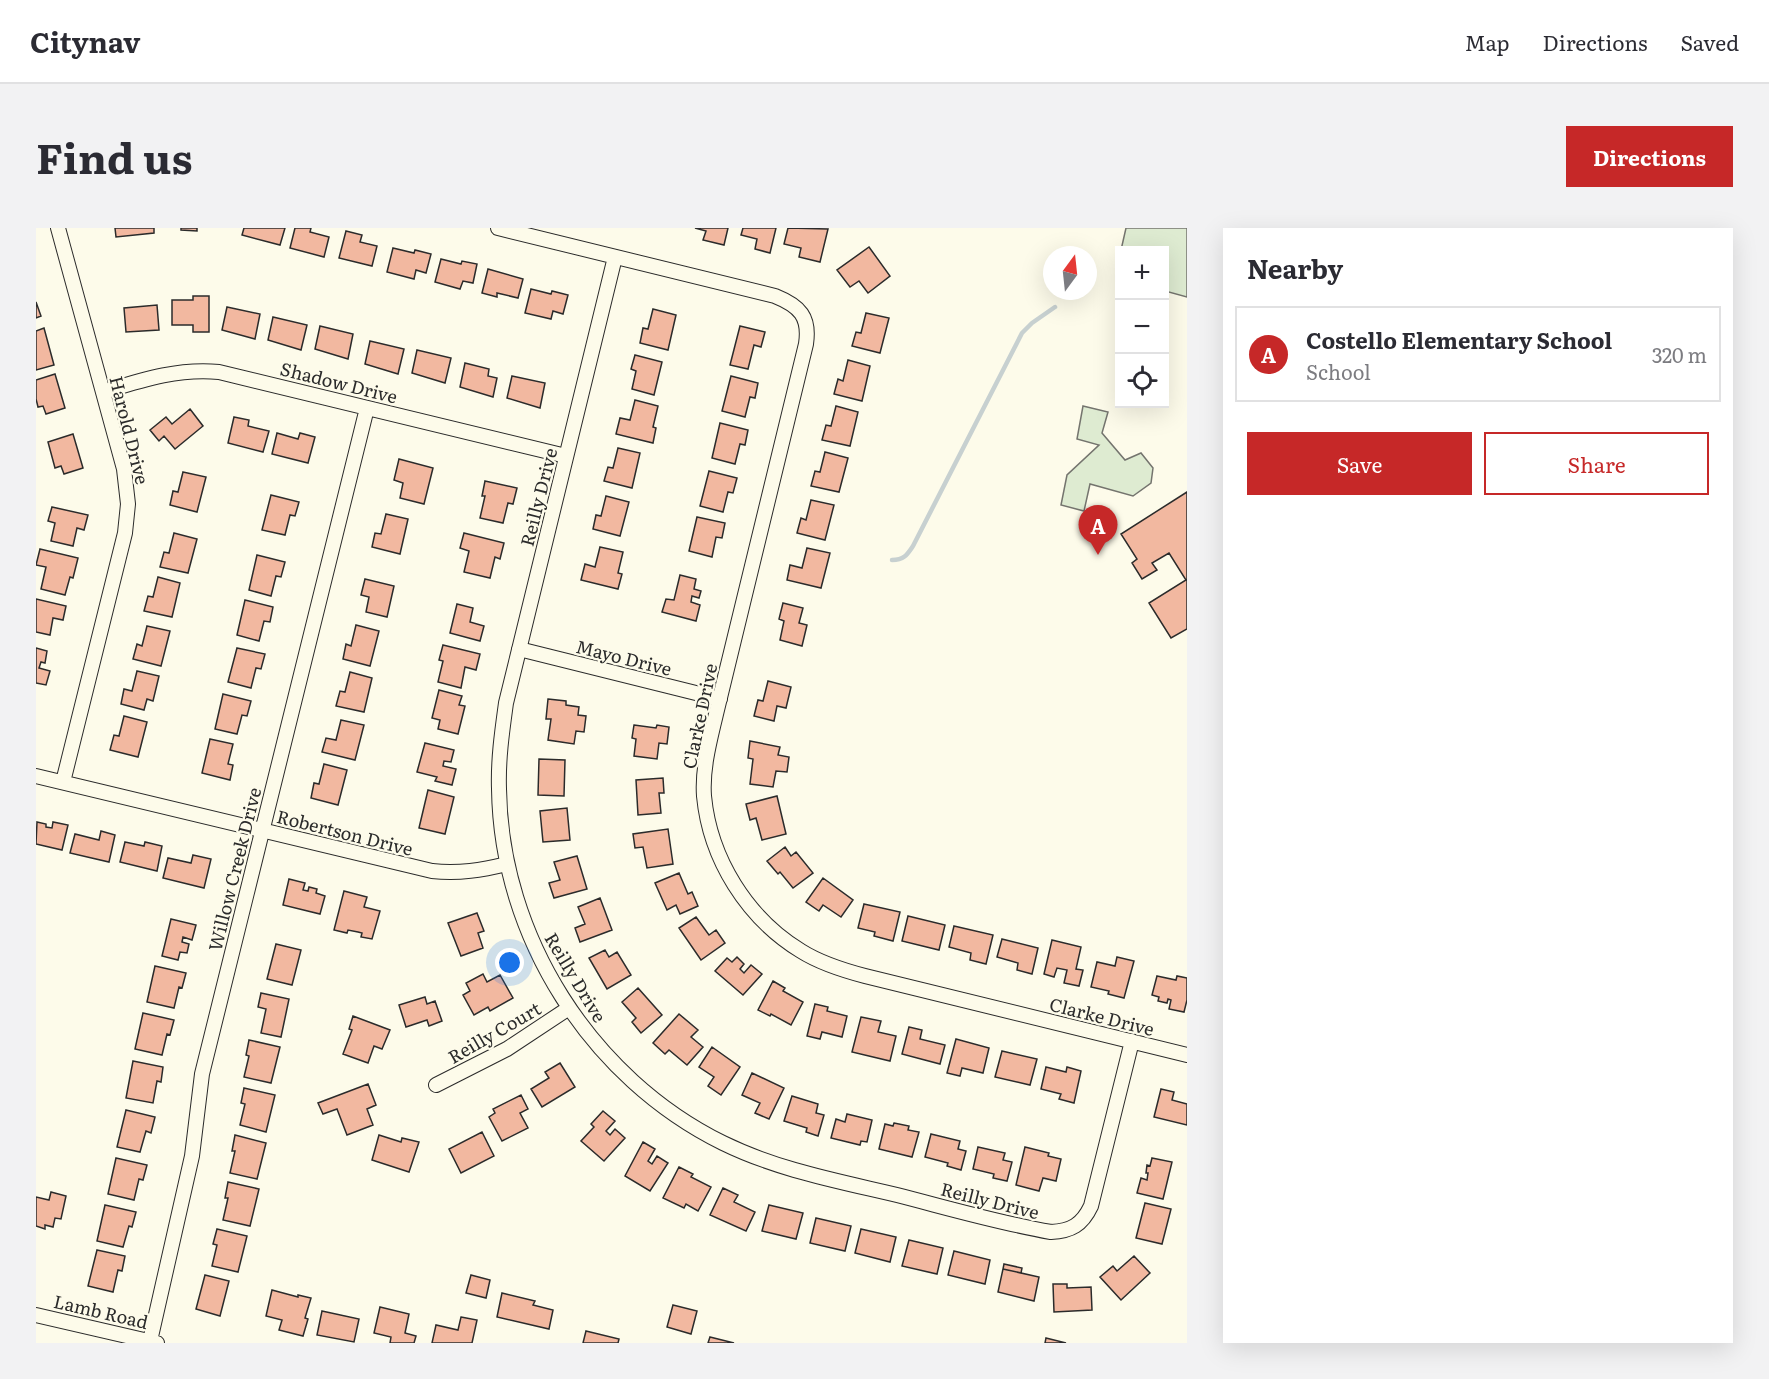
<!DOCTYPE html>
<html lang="en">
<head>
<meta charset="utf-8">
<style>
  body { margin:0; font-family:Literata,serif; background:#f2f2f3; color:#2b2b33 }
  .controls { position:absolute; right:18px; top:18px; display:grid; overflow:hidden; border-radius:0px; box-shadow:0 6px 24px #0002 }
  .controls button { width:54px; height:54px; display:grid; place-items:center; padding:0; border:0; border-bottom:2px solid #e1e1e2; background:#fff; color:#2b2b33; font:30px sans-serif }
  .compass { position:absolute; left:1007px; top:18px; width:54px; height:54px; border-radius:50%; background:#fff; box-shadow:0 6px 24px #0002; rotate:15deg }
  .you { position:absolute; left:474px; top:735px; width:21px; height:21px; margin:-15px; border:4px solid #fff; border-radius:50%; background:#1a73e8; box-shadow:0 0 0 9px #1a73e833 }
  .badge { display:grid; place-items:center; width:39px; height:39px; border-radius:50%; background:#c62828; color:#fff; font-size:20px; font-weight:700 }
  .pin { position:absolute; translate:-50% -50px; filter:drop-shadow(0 2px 3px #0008) }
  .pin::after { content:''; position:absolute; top:32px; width:21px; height:18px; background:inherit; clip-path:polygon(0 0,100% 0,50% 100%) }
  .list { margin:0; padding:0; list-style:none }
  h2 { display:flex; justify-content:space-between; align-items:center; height:78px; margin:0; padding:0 24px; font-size:26px }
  h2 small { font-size:20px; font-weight:400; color:#7c7c81 }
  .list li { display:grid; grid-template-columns:39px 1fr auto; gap:18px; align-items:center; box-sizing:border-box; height:96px; margin:0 12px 12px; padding:0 12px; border:2px solid #e1e1e2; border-radius:0px }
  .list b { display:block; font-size:22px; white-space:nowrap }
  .list p { margin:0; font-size:20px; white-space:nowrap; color:#7c7c81 }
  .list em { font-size:20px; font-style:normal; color:#7c7c81 }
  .actions { display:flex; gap:12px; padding:18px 24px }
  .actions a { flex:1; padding:14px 0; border:2px solid #c62828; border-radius:0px; text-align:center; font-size:21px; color:#c62828 }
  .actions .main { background:#c62828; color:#fff }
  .icon { flex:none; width:33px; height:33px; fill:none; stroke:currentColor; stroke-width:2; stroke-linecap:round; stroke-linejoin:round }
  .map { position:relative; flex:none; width:1151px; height:1115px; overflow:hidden; border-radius:0px }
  header { display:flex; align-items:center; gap:36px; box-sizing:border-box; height:84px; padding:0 30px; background:#fff; border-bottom:2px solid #e1e1e2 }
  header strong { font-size:28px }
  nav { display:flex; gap:33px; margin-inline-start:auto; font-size:21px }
  .intro { display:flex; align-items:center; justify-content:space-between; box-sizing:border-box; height:144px; padding:0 36px }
  h1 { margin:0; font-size:42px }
  .button { padding:15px 27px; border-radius:0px; background:#c62828; color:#fff; font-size:21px; font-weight:700 }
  main { display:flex; gap:36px; padding:0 36px }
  aside { flex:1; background:#fff; border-radius:0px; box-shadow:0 6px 24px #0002 }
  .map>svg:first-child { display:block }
  .green { fill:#deebd1; stroke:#74746e; stroke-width:1.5 }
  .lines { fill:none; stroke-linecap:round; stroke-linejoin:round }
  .stream { stroke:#c7d0d0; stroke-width:4.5 }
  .building { fill:#f2b8a0; stroke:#2b2b2b; stroke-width:1.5 }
  .street-casing { stroke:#2b2b2b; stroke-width:16 }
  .street { stroke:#fdfbea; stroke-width:14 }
  .labels { text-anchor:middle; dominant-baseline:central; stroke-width:4.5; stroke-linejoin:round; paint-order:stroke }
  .street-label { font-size:18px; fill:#2b2b2b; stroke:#fdfbea }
</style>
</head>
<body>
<header>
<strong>Citynav</strong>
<nav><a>Map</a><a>Directions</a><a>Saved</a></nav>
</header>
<div class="intro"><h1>Find us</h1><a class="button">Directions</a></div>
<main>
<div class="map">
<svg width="1151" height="1115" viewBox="0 0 1151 1115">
  <rect width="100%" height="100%" fill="#fdfbea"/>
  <path class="green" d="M1090,0H1151V69L1129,63L1128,22H1085Z
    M1047,178L1072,184L1066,205L1089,232L1105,225L1117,240L1115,255L1097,268L1054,256L1048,283L1025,277L1031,247L1063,217L1041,211Z"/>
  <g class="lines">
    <path class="stream" d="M856,332C868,332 871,327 877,318L986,105L996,95L1019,79"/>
  </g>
  <path class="building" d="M79,0H118V5L80,9Z
    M145,0H161V3L145,2Z
    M208,0H249L244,17L206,7Z
    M259,0H275L274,4L293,9L288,29L254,20Z
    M659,0H692L688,17L667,12L670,3Z
    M707,0H740L734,25L719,21L721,11L705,7Z
    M752,0L792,1L784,34L763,29L765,20L748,16Z
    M310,3L326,7L324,14L341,18L336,38L303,30Z
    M833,19L854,48L832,65L823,53L814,59L801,42Z
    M357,20L378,25L379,22L395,26L390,45L380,42L378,51L351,44Z
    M405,31L425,36L426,33L441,36L437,55L427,53L424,61L399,54Z
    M452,41L487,51L482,70L461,65V69L446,65Z
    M495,61L515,66L516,63L532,67L527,86L517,83L515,91L489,85Z
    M157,68H173V104H157V97H136V72H157Z
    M0,74L5,88L0,90Z
    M121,77L123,102L90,104L88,80Z
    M191,79L224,86L219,111L186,102Z
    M617,81L640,87L632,122L604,115L607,100L612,101Z
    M830,85L853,90L844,125L816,118L820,104L825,105Z
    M237,89L271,97L265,122L232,112Z
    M284,98L317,106L312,131L279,121Z
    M704,98L729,104L725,119L718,117L712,141L694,137Z
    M8,100L18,137L0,142V103Z
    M334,113L368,121L362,146L329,136Z
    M381,122L415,130L409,155L376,145Z
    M599,127L626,134L618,167L596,161L600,143L595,141Z
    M812,132L834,138L826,173L798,166L802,151L807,153Z
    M429,135L453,141L452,148L461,150L457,169L424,159Z
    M19,146L29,180L10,186L7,178L2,179L0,171V152Z
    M476,148L509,155L504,180L471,170Z
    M695,148L722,155L719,170L714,169L709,189L686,183Z
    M599,172L622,178L617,199L620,200L617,215L580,206L584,190L594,192Z
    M800,178L822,184L814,218L786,212L790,197L795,198Z
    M154,181L167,198L139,221L128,208L123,213L114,202L130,189L136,196Z
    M198,189L213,192L212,198L233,203L227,224L192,215Z
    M684,195L712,202L709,217L704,216L699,236L676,230Z
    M241,205L262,211L264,205L279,209L272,235L236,226Z
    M37,206L47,240L28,246L25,238L19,240L12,214Z
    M582,220L604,225L596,260L568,253L572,239L577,240Z
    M789,224L812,230L803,264L775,258L779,243L784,244Z
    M363,231L397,240L388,276L364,270L367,255L358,252Z
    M673,243L701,250L697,265L692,264L687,284L664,278Z
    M147,244L170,249L161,284L134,277L137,263L142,264Z
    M449,253L481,260L477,276L472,275L467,295L444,290L449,268H446Z
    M1151,264V401L1135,410L1113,375L1150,352L1133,325L1116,335L1121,342L1106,351L1096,335L1101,331L1085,306Z
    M235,267L263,274L259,288L254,287L249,307L226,302Z
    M570,268L593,274L584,308L557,301L560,287L565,288Z
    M775,272L798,277L789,312L761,305L765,290L770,292Z
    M16,279L52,287L48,302L41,300L37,318L15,313L19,295L12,293Z
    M350,286L372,291L364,326L336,319L339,305L345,306Z
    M661,289L689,295L686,310L680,309L676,329L653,323Z
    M138,305L161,311L152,345L124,339L128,324L133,325Z
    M428,305L468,315L464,331L459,329L454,350L428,344L433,323L424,320Z
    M564,319L587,324L582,345L586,346L582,361L545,352L549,336L559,339Z
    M771,320L794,325L785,360L751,352L754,337L766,340Z
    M4,321L42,330L37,350L34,349L29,367L5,361L10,339L0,337Z
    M221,327L249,334L245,349L240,348L235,368L213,362Z
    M644,347L660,351L658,361L665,363L663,370L656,368L655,374L664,377L660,393L626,384L630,371L638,372Z
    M122,349L144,355L136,389L108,383L112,368L117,369Z
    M329,351L358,358L351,389L330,384L333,369L325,367Z
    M0,371L30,378L27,392L17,390L14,407L0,404Z
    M209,372L237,379L234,394L228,393L223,413L201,407Z
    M747,375L767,380L763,395L771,397L766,418L744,412L748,393L743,391Z
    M421,376L437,380L434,394L448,398L444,413L414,405Z
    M320,397L343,403L334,438L307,431L310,416L315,418Z
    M111,398L134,403L125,438L97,431L101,416L106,418Z
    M407,417L444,426L440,442L429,439L425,460L402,454L407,433L403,432Z
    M0,420L11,423L9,435L5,434L3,440L14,443L10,457L0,455Z
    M201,420L229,426L225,441L220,440L215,460L192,454Z
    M101,443L123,448L117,473L111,471L108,482L85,476L88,461L96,463Z
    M314,444L336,450L328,484L300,478L304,463L309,464Z
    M732,453L755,459L750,480L741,478L738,493L718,488L722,472L727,473Z
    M403,462L426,468L423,477L429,478L422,506L402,501L404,492L396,490Z
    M187,466L215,473L211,488L206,487L201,506L179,501Z
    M512,471L530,473V477L543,479L542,487L550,488L548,504L540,503L538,516L512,512L515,491H510Z
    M88,488L111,494L102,529L74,522L78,507L83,508Z
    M305,492L328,497L319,532L286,524L290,510L300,512Z
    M598,497L620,500L621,497L633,499L631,516L623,515L621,531L598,528L600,511L596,510Z
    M174,511L197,516L192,536L197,537L194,552L166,545Z
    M714,513L744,519L742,527L753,529L751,544L740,543L737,559L714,556L717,531L712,530Z
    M389,515L418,522L415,534L408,533L407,538L420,541L416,557L399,553L401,549L381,544Z
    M503,531L529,532L528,568L502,567Z
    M288,536L311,542L302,577L275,570L278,555L283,556Z
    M627,550L628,565H623L625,585L602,587L600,552Z
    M392,562L418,569L409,606L383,600Z
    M741,568L750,606L726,612L720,590L714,592L710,576Z
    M531,580L534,612L507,614L504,583Z
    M1,594L10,596V599L16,600L17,594L32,597L26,622L0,616Z
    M632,601L637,636L611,640L607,619L599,620L597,606Z
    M65,603L79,607L73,634L34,625L39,606L63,612Z
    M89,614L108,618L109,614L126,618L121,643L84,634Z
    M749,619L755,628L760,624L777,645L757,660L744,644L742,646L731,633Z
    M157,627L175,631L168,660L127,650L132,630L155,635Z
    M541,628L551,661L518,670L513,655L524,652L518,634Z
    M643,645L652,666L656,664L662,678L644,686L640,677L631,682L619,655Z
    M787,650L817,672L805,689L787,677L783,683L770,674Z
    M253,651L269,655L267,662L272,663L273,659L281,661L280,665L289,668L284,686L247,677Z
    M308,663L331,669L328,679L344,683L336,711L325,709L326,705L322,704L312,702L311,705L298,702Z
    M564,670L576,702L544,714L539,700L549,696L542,679Z
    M828,676L864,684L857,713L838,708L839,704L822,700Z
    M441,685L448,703L442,705L447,720L425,728L412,695Z
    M872,688L909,697L903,722L866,713Z
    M660,689L673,707L680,702L689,715L665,732L643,700Z
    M135,691L160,697L156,712L147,709L146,714L153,716L151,725L144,724L142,732L126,728Z
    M918,698L957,707L950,736L934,732L935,725L913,719Z
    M966,711L1002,720L996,746L981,742L982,735L961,729Z
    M1016,712L1045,719L1040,741L1047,742L1043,758L1028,755L1031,742L1021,740L1018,749L1008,746Z
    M240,716L265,722L256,757L231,751Z
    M569,722L573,729L581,724L595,747L571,761L553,730Z
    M701,729L708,736L704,741L708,745L715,737L726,746L707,767L679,743L691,730L696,734Z
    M1081,729L1098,733L1088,770L1072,766L1073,763L1055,759L1061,734L1079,738Z
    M119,738L150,745L146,760L143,759L138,780L111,774Z
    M447,746L451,754L464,747L477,770L454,783L452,779L438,787L427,767L434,763L430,755Z
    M1121,748L1140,752L1141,748L1151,750V772L1148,784L1133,781L1135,772L1132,771L1131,775L1122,773L1123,769L1116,767Z
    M737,753L749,760L747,763L767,774L755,797L735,786L734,788L722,782Z
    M602,760L626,787L605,805L596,794L600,790L586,774Z
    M225,765L253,771L245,809L225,805L230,781L222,779Z
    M389,769L391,776L399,773L406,793L393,798L391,792L370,799L363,777Z
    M779,776L792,779L791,783L811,788L806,809L786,804L784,811L771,808Z
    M107,785L138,792L134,807L131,806L126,827L99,821Z
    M643,786L662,802L655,809L667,819L651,837L633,822L629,826L617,815Z
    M317,788L354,802L346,821L338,818L332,835L307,826L316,802L313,801Z
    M825,789L845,793L842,804L860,808L854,833L816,824Z
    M873,799L886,802L884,811L909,817L904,836L866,826Z
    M920,811L953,820L947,845L926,840L924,848L911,845Z
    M213,812L244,819L235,855L208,849L213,828L210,827Z
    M676,819L704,839L685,867L672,858L678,849L663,839Z
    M966,823L1001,831L994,857L959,849Z
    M97,833L127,839L125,854L121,853L117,875L90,870Z
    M524,835L539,859L506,879L495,861L513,850L509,844Z
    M1010,839L1030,844L1031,839L1045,843L1038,875L1023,871L1025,866L1005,861Z
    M716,845L748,860L733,891L719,885L724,875L706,867Z
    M332,856L340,877L331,881L337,897L311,907L301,881L287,886L282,875Z
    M208,860L239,867L230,904L204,897L209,876L205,875Z
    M1125,861L1138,864L1136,872L1151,876V897L1118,889Z
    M485,867L492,881L484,885L492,900L466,913L453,889L459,885L457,881Z
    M756,868L782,876L780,885L788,887L782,908L770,904L771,900L748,893Z
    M90,882L119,889L115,905L110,903L104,924L81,919Z
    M567,883L579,893L570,903L574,907L579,901L589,910L568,933L545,913L558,899L555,896Z
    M811,886L836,892L831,914L825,913L824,917L795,910L800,891L809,894Z
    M858,895L873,898L872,902L883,904L876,929L843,921L849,896L857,898Z
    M446,904L458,928L425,945L413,921Z
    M895,906L924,913L922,921L930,923L925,942L911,938L912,935L889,929Z
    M199,907L230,915L221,951L194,945L199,923H196Z
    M343,907L365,914L366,910L383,914L373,944L336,932Z
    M607,914L619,921L612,933L616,936L621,928L632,935L614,963L589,948Z
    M942,919L969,925L967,932L976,934L971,953L957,950L958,946L937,941Z
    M989,919L1013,925L1012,928L1025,931L1020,953L1007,950L1003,963L980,957Z
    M80,930L111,937L107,952L103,951L98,972L72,966Z
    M1116,930L1136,934L1127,971L1101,965L1105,950L1111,952L1112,945H1110L1111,937L1114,938Z
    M643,939L657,946L655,949L675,959L662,983L650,976L648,980L627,970Z
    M192,954L223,961L214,998L187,992L192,970H189Z
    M687,960L702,967L698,974L719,984L710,1003L674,987Z
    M15,964L30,968L25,991L19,990L17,999L9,997V1001L0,998V969L13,972Z
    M1109,975L1135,981L1126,1016L1100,1010Z
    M69,977L100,984L96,999L93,998L87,1019L61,1013Z
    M733,977L767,985L760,1011L726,1003Z
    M780,990L815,998L809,1023L774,1015Z
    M181,1001L211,1008L202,1044L176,1038L181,1017L177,1016Z
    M825,1001L860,1009L854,1034L819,1025Z
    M873,1012L907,1020L901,1046L866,1038Z
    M61,1022L89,1028L86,1043L82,1042L77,1064L52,1058Z
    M918,1023L954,1032L949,1056L912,1047Z
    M1098,1028L1114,1045L1085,1072L1064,1049L1077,1038L1081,1043Z
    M968,1036L986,1040L985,1045L967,1041Z
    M967,1041L1003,1049L998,1073L962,1064Z
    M169,1047L193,1053L184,1088L160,1081Z
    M435,1047L454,1052L450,1070L430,1065Z
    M1017,1056H1031V1060L1055,1059L1056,1082L1018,1084Z
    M236,1062L262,1069V1067L275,1070L269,1090L272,1091L267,1108L243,1102L246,1092L230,1088Z
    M466,1065L499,1073L497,1077L517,1082L513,1101L461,1089Z
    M637,1077L661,1083L655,1106L631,1099Z
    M344,1079L373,1086L369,1105L380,1108L378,1115H354L355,1109L338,1105Z
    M286,1083L323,1091L318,1114L281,1107Z
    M425,1089L441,1092L436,1115H396L400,1097L422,1102Z
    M550,1103L583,1111L582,1115H547Z
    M674,1109L698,1115H672Z
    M1010,1110L1030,1115H1009Z"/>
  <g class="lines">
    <g class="street-casing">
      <path id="street" d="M22,0L88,241L92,276L89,305L27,554
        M462,0L739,68C764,78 774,89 770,116L680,486C674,512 666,540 668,568C674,631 711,690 765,723C784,735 806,742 829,748L1151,827
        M579,29L470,475C466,504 462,532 463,561C465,709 555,850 687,915C742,942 802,953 861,967C912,980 963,995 1015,1004C1035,1003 1046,997 1055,978L1096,813
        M67,164C106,152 142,140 183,144L530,228
        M483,421L684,471
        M0,548L396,643C423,646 446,642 471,636
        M400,857L471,821L533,780
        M0,1087L121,1115
        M114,1113L156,928L166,846L331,180"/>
    </g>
    <use href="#street" class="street"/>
  </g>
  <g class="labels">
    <g class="street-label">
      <text transform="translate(303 154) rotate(14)">Shadow Drive</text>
      <text transform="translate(94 202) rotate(76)">Harold Drive</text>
      <text transform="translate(502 269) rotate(-76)">Reilly Drive</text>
      <text transform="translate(588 429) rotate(14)">Mayo Drive</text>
      <text transform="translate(663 488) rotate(-78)">Clarke Drive</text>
      <text transform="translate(309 604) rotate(14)">Robertson Drive</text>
      <text transform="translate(198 641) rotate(-76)">Willow Creek Drive</text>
      <text transform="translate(540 749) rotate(59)">Reilly Drive</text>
      <text transform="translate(1066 788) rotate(14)">Clarke Drive</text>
      <text transform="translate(458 804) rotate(-30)">Reilly Court</text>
      <text transform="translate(954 972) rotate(14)">Reilly Drive</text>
      <text transform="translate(65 1083) rotate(13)">Lamb Road</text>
    </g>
  </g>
</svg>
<div class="controls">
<button>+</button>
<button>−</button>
<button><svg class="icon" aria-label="locate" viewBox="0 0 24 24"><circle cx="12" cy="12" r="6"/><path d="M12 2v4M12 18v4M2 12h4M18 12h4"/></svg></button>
</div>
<svg class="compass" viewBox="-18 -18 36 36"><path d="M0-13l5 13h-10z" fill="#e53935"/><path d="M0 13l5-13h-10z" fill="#7c7c81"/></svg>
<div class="you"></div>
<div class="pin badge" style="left:1062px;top:327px">A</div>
</div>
<aside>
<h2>Nearby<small></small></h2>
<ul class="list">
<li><span class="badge">A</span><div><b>Costello Elementary School</b><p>School</p></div><em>320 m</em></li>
</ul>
<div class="actions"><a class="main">Save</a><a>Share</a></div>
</aside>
</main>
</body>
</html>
